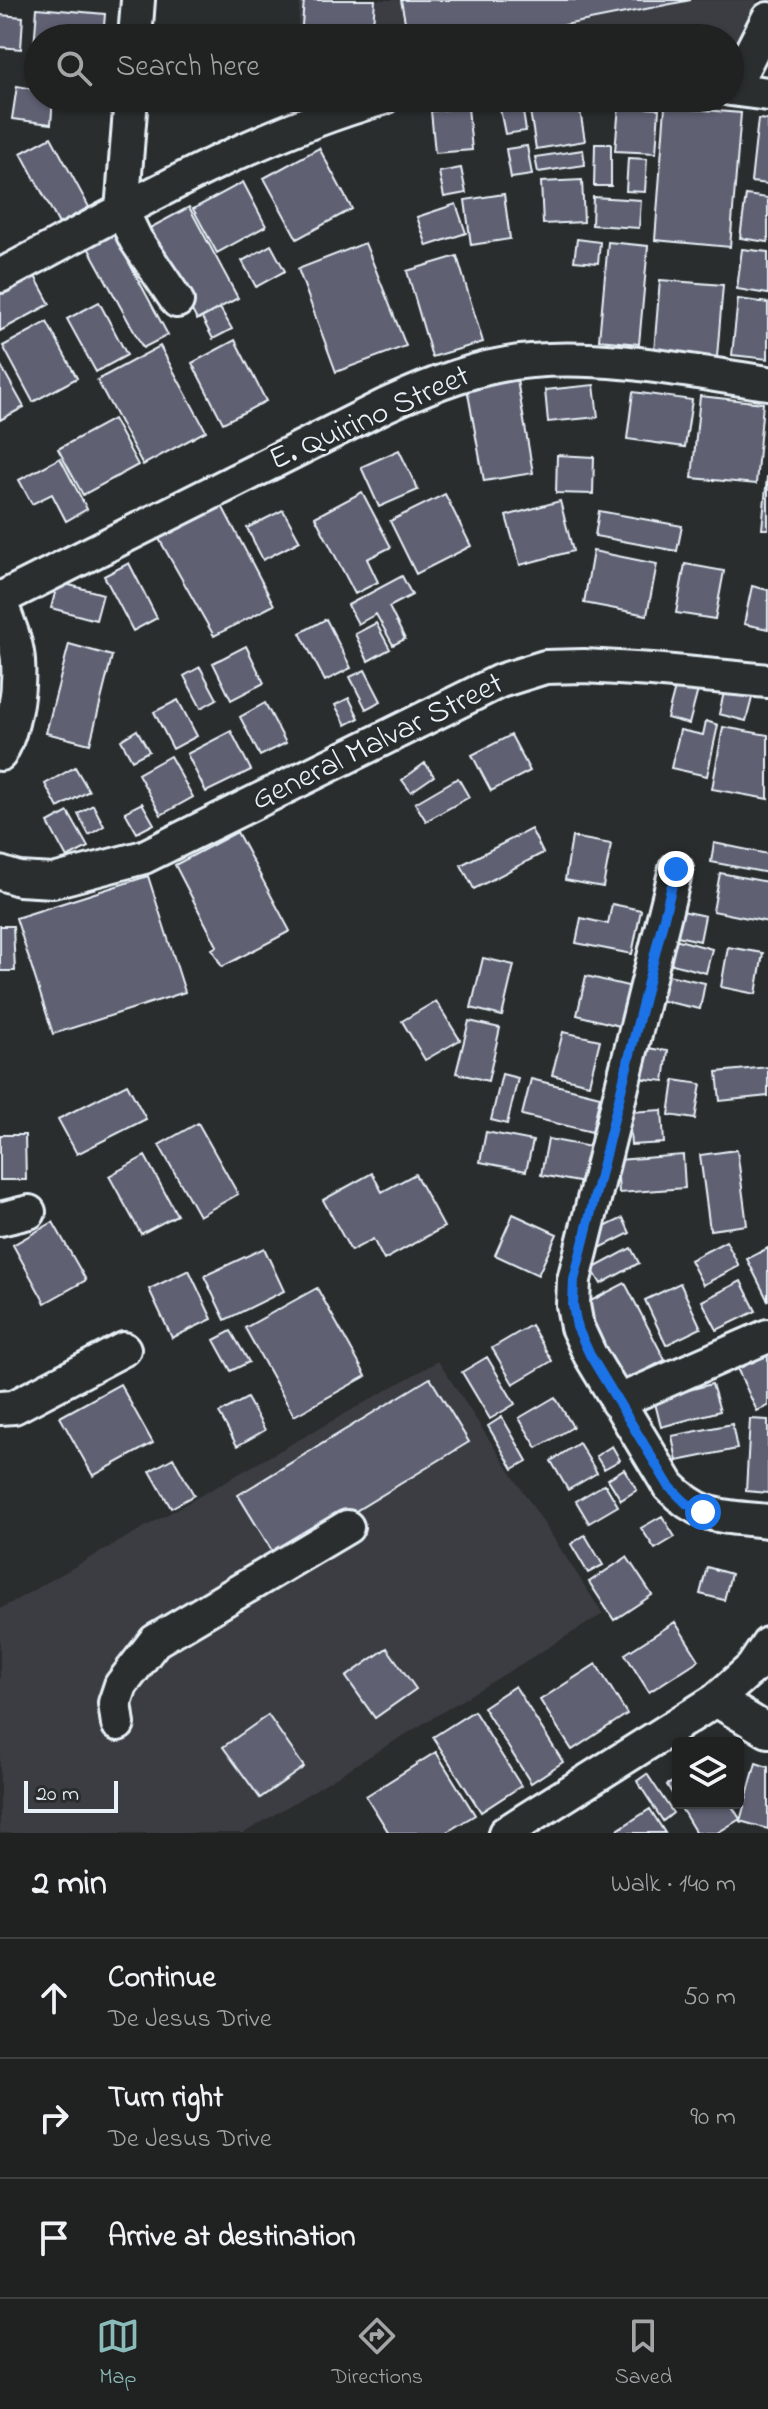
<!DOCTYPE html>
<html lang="en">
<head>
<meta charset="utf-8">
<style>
  body { margin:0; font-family:"Indie Flower",sans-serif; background:#2d2f2f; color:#f1f3f6 }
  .controls { position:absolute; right:24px; bottom:24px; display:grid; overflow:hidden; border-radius:8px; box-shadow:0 2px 6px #0004 }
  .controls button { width:72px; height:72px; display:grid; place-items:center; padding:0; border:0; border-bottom:2px solid #3d3f40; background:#202222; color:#f1f3f6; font:40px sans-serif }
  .scale { position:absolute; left:24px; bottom:20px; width:94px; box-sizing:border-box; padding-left:8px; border:4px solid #e8f1f8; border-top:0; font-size:22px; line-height:28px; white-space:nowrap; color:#e8f1f8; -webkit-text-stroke:6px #2a2d2e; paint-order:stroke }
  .stop { position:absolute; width:24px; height:24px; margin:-18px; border:6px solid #1a73e8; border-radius:50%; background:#fff }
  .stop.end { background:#1a73e8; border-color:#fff; box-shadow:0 2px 8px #0008 }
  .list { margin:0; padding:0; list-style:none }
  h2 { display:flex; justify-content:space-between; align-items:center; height:104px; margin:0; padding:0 32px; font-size:34px }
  h2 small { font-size:26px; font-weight:400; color:#a2a4a5 }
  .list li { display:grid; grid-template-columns:52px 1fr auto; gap:24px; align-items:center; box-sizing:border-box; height:120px; padding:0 32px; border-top:2px solid #3d3f40 }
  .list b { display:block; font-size:30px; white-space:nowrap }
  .list p { margin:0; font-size:26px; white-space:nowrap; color:#a2a4a5 }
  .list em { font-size:26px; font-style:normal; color:#a2a4a5 }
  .icon { flex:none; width:44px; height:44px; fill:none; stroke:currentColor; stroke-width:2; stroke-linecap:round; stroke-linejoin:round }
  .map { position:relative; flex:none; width:768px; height:1833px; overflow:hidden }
  .search { position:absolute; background:#202222; box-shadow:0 2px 6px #0004; left:24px; right:24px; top:24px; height:88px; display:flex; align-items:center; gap:20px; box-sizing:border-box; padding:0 28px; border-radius:44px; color:#a2a4a5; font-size:30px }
  .sheet { height:464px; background:#202222 }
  nav { display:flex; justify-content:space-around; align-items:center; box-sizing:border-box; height:112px; border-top:2px solid #3d3f40; background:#202222; font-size:22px; color:#a2a4a5 }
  nav a { display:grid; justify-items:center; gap:4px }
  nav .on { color:#8bbbb9 }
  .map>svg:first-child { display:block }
  .built { fill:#3a3c42 }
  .building { fill:#5e6072; stroke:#e8f1f8; stroke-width:2 }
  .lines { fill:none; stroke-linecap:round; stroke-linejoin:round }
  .minor-casing { stroke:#e8f1f8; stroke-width:38 }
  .minor { stroke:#2a2d2e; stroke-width:32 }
  .route { stroke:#1a73e8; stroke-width:10 }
  .labels { text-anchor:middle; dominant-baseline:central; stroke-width:6; stroke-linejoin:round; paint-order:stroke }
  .street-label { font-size:32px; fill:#e8f1f8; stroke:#2a2d2e }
</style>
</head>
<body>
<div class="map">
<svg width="768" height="1833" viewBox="0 0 768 1833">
  <rect width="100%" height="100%" fill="#2a2d2e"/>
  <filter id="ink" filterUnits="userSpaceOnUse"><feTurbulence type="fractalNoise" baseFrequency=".0125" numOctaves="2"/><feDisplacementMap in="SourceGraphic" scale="16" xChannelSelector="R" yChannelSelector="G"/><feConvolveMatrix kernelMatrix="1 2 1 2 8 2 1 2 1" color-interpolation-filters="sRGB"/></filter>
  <g filter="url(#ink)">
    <path class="built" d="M300,0H758L730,56V38H297Z
      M438,1361L603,1614L244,1833H0V1609Z"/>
    <path class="building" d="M304,0H375L372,38H301Z
      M401,0H691L499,38H408Z
      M37,8L105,14L103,38H38V61H33Z
      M0,15L23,17L21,49L0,47Z
      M17,86L38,90V98H53L51,124L12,119Z
      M528,98H578L585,141L536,149Z
      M522,105L526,131L505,134L500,109Z
      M619,106L659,109L656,153L615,151Z
      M468,107L472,150L435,153L431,111Z
      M665,107L741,113L730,247L655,240Z
      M758,119L768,120V184L751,182Z
      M51,137L89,207L59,224L21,153Z
      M595,144H611V186H594Z
      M527,146L532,175L511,178L506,149Z
      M319,148L352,209L297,239L264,178Z
      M583,150L585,165L538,172L535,157Z
      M628,158L647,159L645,192L626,191Z
      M461,168L466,193L444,197L439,172Z
      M582,180L584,222L543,224L541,182Z
      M243,182L266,226L217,253L193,209Z
      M504,194L510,239L471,245L465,200Z
      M746,195L768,198V242L740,238Z
      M593,197L641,200L639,228L592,225Z
      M456,204L466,233L427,246L417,217Z
      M189,207L238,298L197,320L148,229Z
      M111,229L168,335L143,348L85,242Z
      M577,239L600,242L598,263L574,261Z
      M608,242L648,246L639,344L599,340Z
      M365,243L406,346L336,372L298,269Z
      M271,245L285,271L256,287L242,261Z
      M742,249L768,252V294L737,289Z
      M457,256L483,342L432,357L407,271Z
      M31,269L50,304L0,331V286Z
      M660,280L723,285L717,357L654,351Z
      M738,299L768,303V359L732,355Z
      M99,302L127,355L96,372L67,319Z
      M220,308L232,329L213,339L202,318Z
      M47,322L77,378L33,402L3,346Z
      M235,340L266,401L223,423L192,363Z
      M160,346L206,431L143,465L97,380Z
      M0,364L24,407L0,420Z
      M517,380L533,473L484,481L467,388Z
      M594,385L598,417L548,422L545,390Z
      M633,392L692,400L685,447L627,439Z
      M700,396L763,403L756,484L692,478Z
      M113,419L138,465L83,495L58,449Z
      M399,450L418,490L379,507L361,467Z
      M557,455L594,457L593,494L556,493Z
      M60,458L87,509L66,521L52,494L32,504L19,480Z
      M767,477H768V529H762Z
      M362,492L391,547L367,559L378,582L355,594L315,517Z
      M445,494L471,546L416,574L390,521Z
      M560,501L573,551L520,565L506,516Z
      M221,504L274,605L214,636L158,537Z
      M283,510L300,541L263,560L247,528Z
      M599,511L682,526L677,551L595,536Z
      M593,551L657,564L647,615L584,603Z
      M129,563L157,618L133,631L104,576Z
      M685,564L724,571L715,619L676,613Z
      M402,576L412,595L389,607L405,639L393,645L376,614L358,624L348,605Z
      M58,582L103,594L96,620L51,608Z
      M752,586L768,590V629L744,624Z
      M326,619L351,668L325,681L300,633Z
      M376,623L390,649L368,661L355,634Z
      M69,644L112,656L90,744L46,733Z
      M246,646L264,683L231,700L213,663Z
      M200,667L217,699L201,708L184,676Z
      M365,670L381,701L366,709L350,677Z
      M676,684L698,690L689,724L667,718Z
      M725,688L753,694L746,721L719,714Z
      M349,698L359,718L346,725L335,705Z
      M178,700L197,736L173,749L154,712Z
      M265,703L286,743L260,756L240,717Z
      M706,721L718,725L707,776L671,768L680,730L703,735Z
      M723,727L768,735V799L712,789Z
      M137,730L149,751L132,760L121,740Z
      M231,731L251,770L206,792L187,754Z
      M511,735L530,771L491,791L472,755Z
      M170,756L193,797L161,815L138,774Z
      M425,763L434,776L411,792L402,780Z
      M75,767L89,791L58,808L45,784Z
      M458,778L469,797L426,821L415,803Z
      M142,803L154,824L137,833L125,812Z
      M93,805L104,826L89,835L78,814Z
      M68,812L88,847L67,858L48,823Z
      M531,829L543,853L474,889L461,865Z
      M237,832L290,931L222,967L212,949L217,946L175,865Z
      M572,837L611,844L603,887L565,880Z
      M714,843L768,854V873L711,862Z
      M720,873L768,882V922L713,911Z
      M148,876L185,992L53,1034L16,918Z
      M612,904L641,910L632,954L576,943L581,918L608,924Z
      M678,910L705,916L700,941L673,935Z
      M0,926H13L15,971H0Z
      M675,939L712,949L706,973L669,963Z
      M728,947L763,953L756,994L721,987Z
      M483,958L514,965L502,1016L471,1008Z
      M659,973L705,983L700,1009L654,999Z
      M586,976L632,987L623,1027L577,1015Z
      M436,1001L460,1040L425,1060L402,1021Z
      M469,1021L500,1028L488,1081L456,1073Z
      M563,1032L600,1040L589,1084L552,1075Z
      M641,1047L668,1051L664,1081L637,1078Z
      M768,1067V1096L720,1101L717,1072Z
      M502,1074L518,1078L507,1124L491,1120Z
      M531,1079L600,1096L592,1132L522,1115Z
      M674,1080L701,1084L695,1119L669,1115Z
      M127,1084L146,1119L77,1154L58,1119Z
      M662,1110L664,1143L631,1145L629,1112Z
      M198,1123L238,1194L199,1216L159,1145Z
      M486,1132L533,1141L526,1171L480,1162Z
      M0,1135H25L26,1180H0Z
      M548,1139L591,1147L584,1183L541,1175Z
      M737,1150L747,1225L710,1230L700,1155Z
      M683,1155L685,1188L619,1193L617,1160Z
      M145,1156L177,1215L141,1234L109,1176Z
      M372,1173L382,1192L415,1174L444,1227L384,1260L373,1239L351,1251L323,1200Z
      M513,1214L557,1234L538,1275L495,1255Z
      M623,1218L630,1233L598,1249L590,1234Z
      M53,1222L86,1280L45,1303L13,1245Z
      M726,1241L739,1266L703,1285L690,1260Z
      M264,1248L284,1291L225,1320L204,1276Z
      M631,1248L639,1263L601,1284L592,1269Z
      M768,1248V1301L747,1259Z
      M189,1270L212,1319L172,1338L149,1289Z
      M741,1281L756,1311L717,1330L702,1301Z
      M625,1283L665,1360L621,1383L581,1306Z
      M680,1283L701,1328L666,1345L645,1300Z
      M317,1288L366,1376L294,1416L245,1328Z
      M531,1325L552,1361L513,1384L492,1348Z
      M231,1331L249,1362L231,1371L214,1340Z
      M765,1350L768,1358V1406L757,1411L735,1364Z
      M487,1357L515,1404L490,1419L462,1372Z
      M430,1378L469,1442L277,1559L238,1495Z
      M120,1384L153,1443L93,1476L60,1417Z
      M712,1384L720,1411L661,1427L654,1399Z
      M555,1397L573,1427L537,1448L519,1418Z
      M247,1398L265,1430L237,1446L219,1413Z
      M502,1417L527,1461L513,1469L488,1426Z
      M750,1419L768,1420V1493L746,1491Z
      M732,1424L737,1449L677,1461L672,1436Z
      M579,1443L597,1473L568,1490L551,1461Z
      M612,1446L620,1460L604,1469L596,1456Z
      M173,1458L194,1495L171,1508L150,1471Z
      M624,1469L637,1490L621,1500L608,1479Z
      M605,1484L618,1506L589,1523L576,1501Z
      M662,1516L675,1537L655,1549L641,1528Z
      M585,1535L603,1565L588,1573L571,1544Z
      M627,1557L652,1595L614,1620L589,1582Z
      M707,1567L731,1574L724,1600L700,1594Z
      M675,1622L699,1660L649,1692L625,1654Z
      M387,1648L416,1689L375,1718L346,1677Z
      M596,1664L627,1714L572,1750L540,1700Z
      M515,1686L563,1762L531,1783L483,1707Z
      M474,1711L521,1786L481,1812L433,1737Z
      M268,1715L304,1767L260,1798L223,1747Z
      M436,1752L475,1815L445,1833H389L366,1796Z
      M756,1763L768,1767V1829L740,1821Z
      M647,1774L673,1813L663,1821L637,1781Z
      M678,1779V1803H730L740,1819L717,1833H696L667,1785Z
      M650,1809L665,1833H613Z"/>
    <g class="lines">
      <g class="minor-casing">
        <path id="minor" d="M135,38L138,0
          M730,89L768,94
          M732,89L768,19
          M131,98L122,211L136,240L177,301
          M0,276C124,210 247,137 383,98
          M0,599L386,405C432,384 480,365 531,361C610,354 690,372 768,383
          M0,600C6,619 17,641 18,661C20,690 14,729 0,754
          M676,869L574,1280L573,1305L577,1327L590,1355L669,1486C702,1520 723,1516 768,1521
          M0,873L19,879L53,881L144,857L500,681L545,667L584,666L652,670L768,681
          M0,1219L29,1212
          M617,1402L768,1336
          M0,1408L14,1407L124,1349
          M716,1700L768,1731
          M118,1724L115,1703L121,1685L155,1641L347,1527
          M505,1833L716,1700L752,1668L768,1644"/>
      </g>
      <use href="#minor" class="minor"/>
    </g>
  </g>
  <g class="lines" filter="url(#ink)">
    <path class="route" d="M676,869L574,1280L573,1305L577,1327L590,1355L669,1486L686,1503L703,1512"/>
  </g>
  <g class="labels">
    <g class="street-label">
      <text transform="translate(370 419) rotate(-24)">E. Quirino Street</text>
      <text transform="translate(378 743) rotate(-26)">General Malvar Street</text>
    </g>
  </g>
</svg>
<div class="controls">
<button><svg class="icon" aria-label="layers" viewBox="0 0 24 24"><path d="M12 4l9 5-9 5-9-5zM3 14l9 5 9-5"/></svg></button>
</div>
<div class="scale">20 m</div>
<div class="stop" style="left:703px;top:1512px"></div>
<div class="stop end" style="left:676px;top:869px"></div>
<div class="search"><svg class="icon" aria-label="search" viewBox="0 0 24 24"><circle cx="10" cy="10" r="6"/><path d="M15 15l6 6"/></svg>Search here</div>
</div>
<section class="sheet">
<h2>2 min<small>Walk · 140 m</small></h2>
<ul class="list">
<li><svg class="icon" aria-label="ahead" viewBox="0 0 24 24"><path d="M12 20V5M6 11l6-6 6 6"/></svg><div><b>Continue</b><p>De Jesus Drive</p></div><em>50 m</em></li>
<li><svg class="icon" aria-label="right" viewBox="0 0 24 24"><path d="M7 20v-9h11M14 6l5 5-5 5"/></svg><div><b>Turn right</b><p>De Jesus Drive</p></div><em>90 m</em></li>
<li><svg class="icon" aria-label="arrive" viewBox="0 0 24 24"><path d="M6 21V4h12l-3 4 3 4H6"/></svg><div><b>Arrive at destination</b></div></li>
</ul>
</section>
<nav>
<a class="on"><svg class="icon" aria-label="map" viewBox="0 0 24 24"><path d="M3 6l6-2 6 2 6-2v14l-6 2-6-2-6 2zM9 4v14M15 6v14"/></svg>Map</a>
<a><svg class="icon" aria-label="directions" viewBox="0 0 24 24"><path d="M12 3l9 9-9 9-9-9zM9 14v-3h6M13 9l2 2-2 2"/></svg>Directions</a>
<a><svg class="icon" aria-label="saved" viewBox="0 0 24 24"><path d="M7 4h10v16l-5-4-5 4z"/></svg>Saved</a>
</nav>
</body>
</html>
